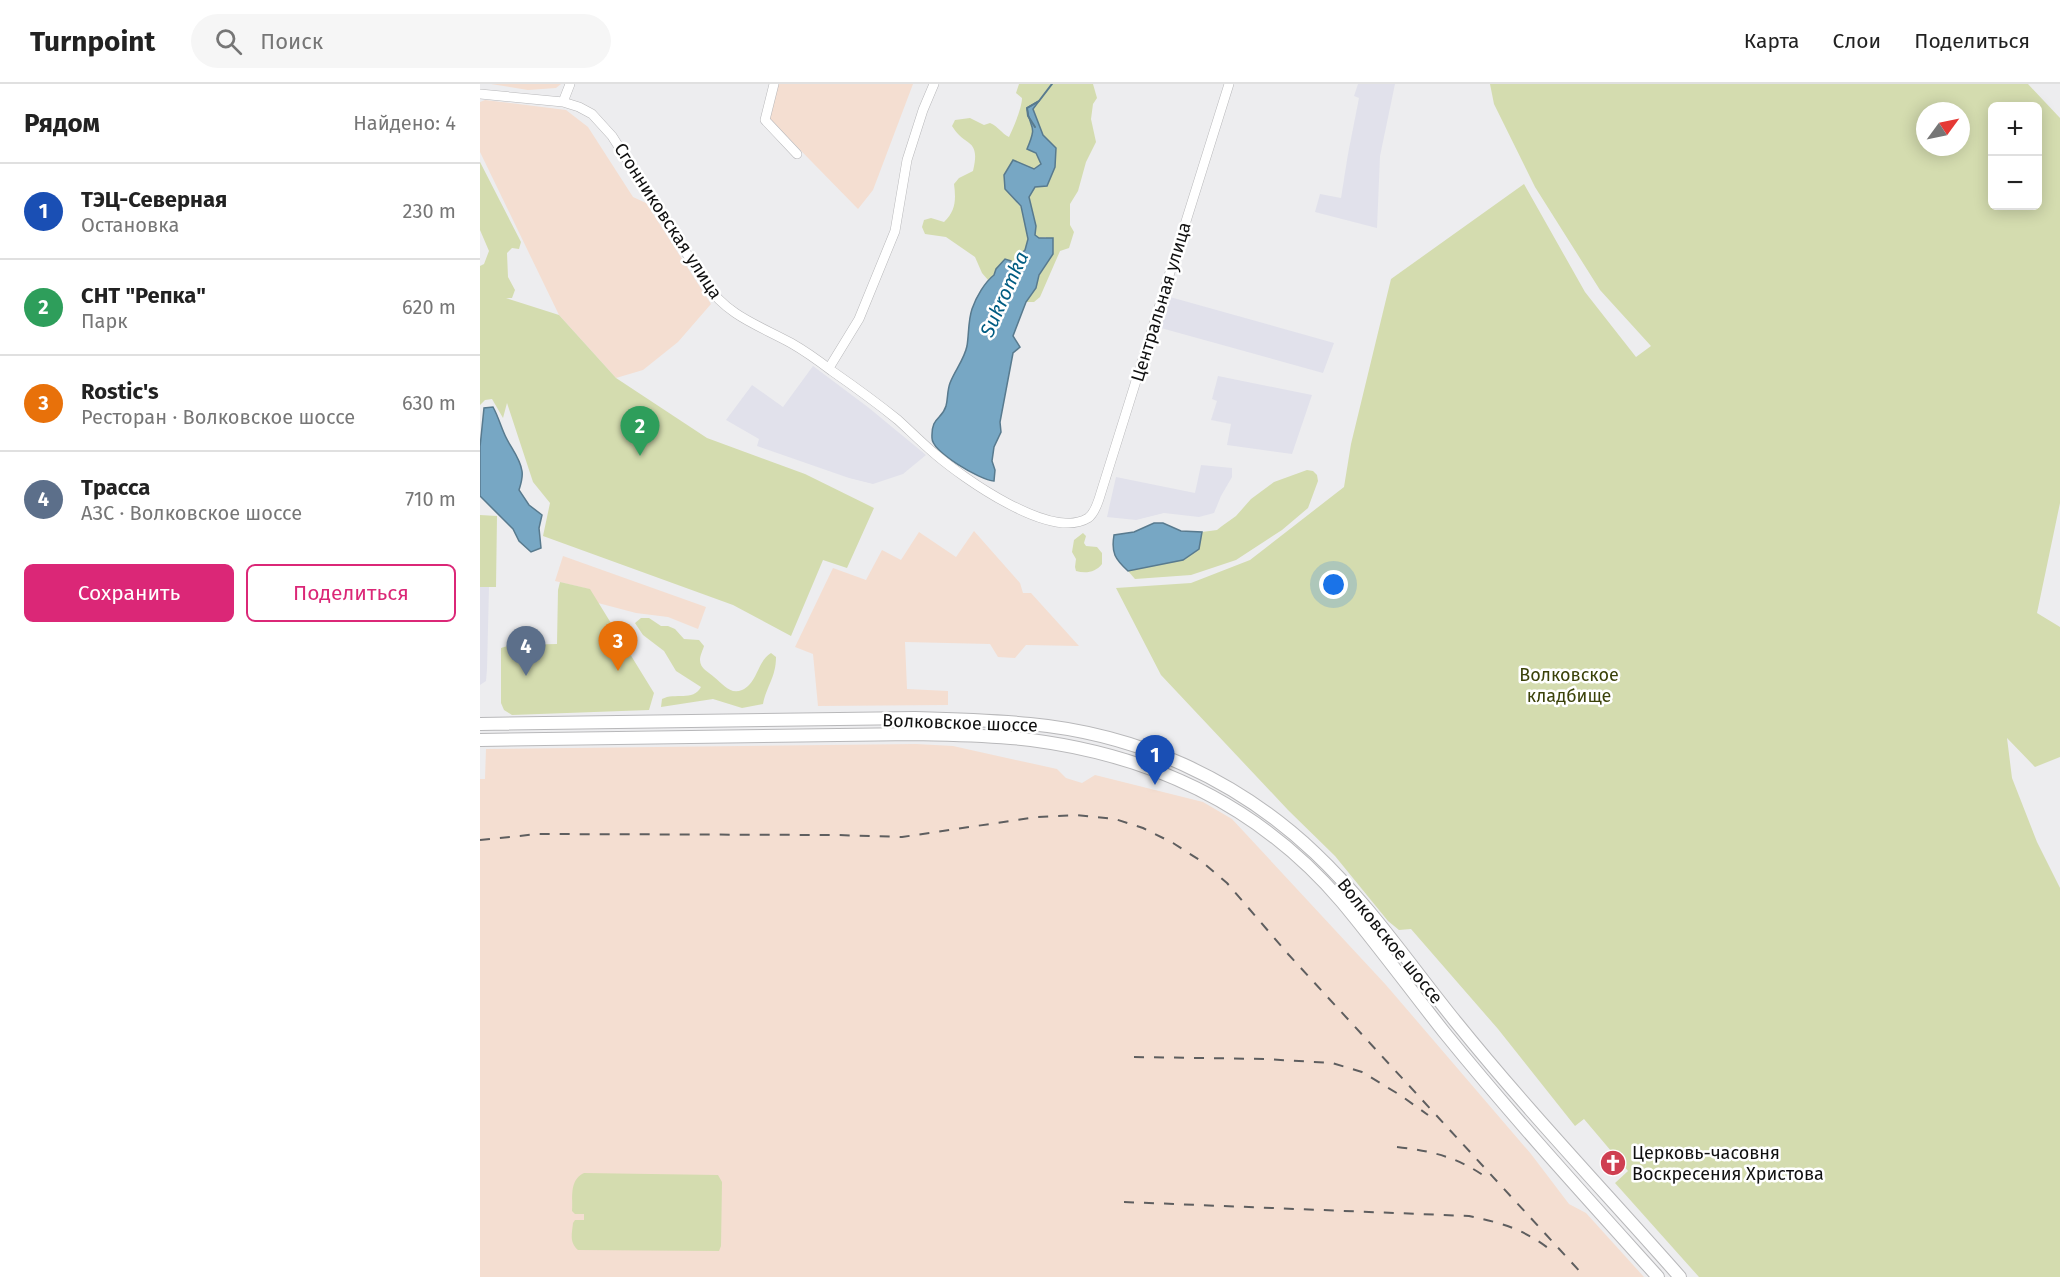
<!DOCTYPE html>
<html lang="ru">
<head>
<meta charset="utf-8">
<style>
  body { margin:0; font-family:"Fira Sans",sans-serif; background:#f6f6f6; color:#222 }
  .controls { position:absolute; right:18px; top:18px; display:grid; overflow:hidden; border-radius:9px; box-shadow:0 3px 15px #0003 }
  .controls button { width:54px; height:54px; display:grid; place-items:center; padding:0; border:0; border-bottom:2px solid #e0e0e0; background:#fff; color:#222; font:30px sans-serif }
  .compass { position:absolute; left:1436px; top:18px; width:54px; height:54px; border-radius:50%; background:#fff; box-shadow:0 3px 15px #0003; rotate:57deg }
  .you { position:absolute; left:854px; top:501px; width:21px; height:21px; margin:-15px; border:4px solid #fff; border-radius:50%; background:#1a73e8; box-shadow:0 0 0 9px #1a73e833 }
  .badge { display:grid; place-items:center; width:39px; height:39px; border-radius:50%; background:#db2777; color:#fff; font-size:20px; font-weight:700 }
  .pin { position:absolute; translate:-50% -50px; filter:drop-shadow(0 2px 3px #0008) }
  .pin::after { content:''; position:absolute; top:32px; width:21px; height:18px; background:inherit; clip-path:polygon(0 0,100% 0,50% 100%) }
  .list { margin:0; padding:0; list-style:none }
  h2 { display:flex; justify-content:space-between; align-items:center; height:78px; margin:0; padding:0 24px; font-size:26px }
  h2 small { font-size:20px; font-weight:400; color:#767676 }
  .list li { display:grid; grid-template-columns:39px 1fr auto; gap:18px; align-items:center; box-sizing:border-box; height:96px; padding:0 24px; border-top:2px solid #e0e0e0 }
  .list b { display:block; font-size:22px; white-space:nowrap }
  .list p { margin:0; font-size:20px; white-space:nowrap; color:#767676 }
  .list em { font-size:20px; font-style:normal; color:#767676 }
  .actions { display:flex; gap:12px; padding:18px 24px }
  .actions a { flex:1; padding:14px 0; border:2px solid #db2777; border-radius:9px; text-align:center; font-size:21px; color:#db2777 }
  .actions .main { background:#db2777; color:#fff }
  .icon { flex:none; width:33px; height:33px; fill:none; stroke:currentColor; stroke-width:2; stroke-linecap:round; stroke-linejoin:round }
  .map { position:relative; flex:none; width:1580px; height:1193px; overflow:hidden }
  header { display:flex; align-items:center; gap:36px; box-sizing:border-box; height:84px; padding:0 30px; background:#fff; border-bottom:2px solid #e0e0e0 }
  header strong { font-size:28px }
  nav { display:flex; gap:33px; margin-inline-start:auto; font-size:21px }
  .search { width:420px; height:54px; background:#f6f6f6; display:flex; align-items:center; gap:15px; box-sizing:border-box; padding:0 21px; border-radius:33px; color:#767676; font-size:22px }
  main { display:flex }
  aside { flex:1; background:#fff }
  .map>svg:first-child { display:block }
  .built { fill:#e1e1eb }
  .industrial { fill:#f4ded1 }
  .green { fill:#d4dcaf; fill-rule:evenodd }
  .water { fill:#77a7c4; stroke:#587a8e; stroke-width:1.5 }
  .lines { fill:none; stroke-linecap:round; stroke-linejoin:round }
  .stream { stroke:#587a8e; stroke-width:2 }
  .street-casing { stroke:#b8b8ba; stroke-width:10 }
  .secondary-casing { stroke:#b8b8ba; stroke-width:14 }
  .street { stroke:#fff; stroke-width:9 }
  .secondary { stroke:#fff; stroke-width:12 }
  .rail { stroke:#5e5e5f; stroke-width:2; stroke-dasharray:10 10; stroke-linecap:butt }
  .labels { text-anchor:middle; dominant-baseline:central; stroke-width:5; stroke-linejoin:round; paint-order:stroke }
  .street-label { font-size:18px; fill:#101010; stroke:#fff }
  .park-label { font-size:18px; fill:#3b4209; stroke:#fff }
  .poi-label { font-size:18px; fill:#101010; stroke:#fff; text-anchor:start }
  .water-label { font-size:20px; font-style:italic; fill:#005c82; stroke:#fff }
</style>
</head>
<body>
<header>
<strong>Turnpoint</strong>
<div class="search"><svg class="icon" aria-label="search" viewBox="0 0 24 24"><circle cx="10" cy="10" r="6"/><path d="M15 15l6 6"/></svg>Поиск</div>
<nav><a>Карта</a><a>Слои</a><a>Поделиться</a></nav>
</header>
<main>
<aside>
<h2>Рядом<small>Найдено: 4</small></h2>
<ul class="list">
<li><span class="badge" style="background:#1a4fb4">1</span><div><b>ТЭЦ-Северная</b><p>Остановка</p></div><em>230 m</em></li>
<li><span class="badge" style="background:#2e9e5b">2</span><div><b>СНТ &quot;Репка&quot;</b><p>Парк</p></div><em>620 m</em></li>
<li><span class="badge" style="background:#e8710a">3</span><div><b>Rostic's</b><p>Ресторан · Волковское шоссе</p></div><em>630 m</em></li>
<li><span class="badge" style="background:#5c6f8a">4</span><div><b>Трасса</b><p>АЗС · Волковское шоссе</p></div><em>710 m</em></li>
</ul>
<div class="actions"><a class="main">Сохранить</a><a>Поделиться</a></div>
</aside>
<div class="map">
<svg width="1580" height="1193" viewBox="0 0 1580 1193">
  <rect width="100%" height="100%" fill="#ededef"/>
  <path class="built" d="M878,0H915L900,72L897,144L835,128L840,110L861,114L868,70L879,14L874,12Z
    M690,213L854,259L843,289L681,244Z
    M333,282L389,324L446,371L423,390L393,400L369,394L277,362L279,355L246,336L272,301L303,323Z
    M738,292L832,311L812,370L747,361L751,340L731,336L737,317L732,315Z
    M721,381L752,384V393L741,412L734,429L719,433L684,429L656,436L627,433L636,393L715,409Z
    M0,503H9L7,585L6,597L0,601Z"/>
  <path class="industrial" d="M11,0H81L76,4L48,6Z
    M297,0H433L393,106L378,125L288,33Z
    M5,16L86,26L108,43L153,113L166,119L231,220L198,258L163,286L136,294L79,231L0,68V18Z
    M494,447L540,499L543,509H551L599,562L546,561L535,574L518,573L510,560L425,558L427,605L468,607V621L338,622L333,570L315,563L353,484L386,496L402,466L421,476L439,448L476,473Z
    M83,472L226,523L218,545L188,533L156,529L118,519L109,505L75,497Z
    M436,660L473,662L577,685L586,694L602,699L615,691L723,718L752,735L906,901L1051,1070L1089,1120L1106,1129L1164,1193H0V695H5L6,665Z"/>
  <path class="green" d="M539,0H613L617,14L613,20L611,35L616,58L606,78L598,107L590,120V141L594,148L589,164L580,167L560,213L554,218H546L556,204L559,191L565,183L566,153L559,154L555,151L556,142L549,112L555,103L567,102L563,51L553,24L557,18L548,32C557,46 553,51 547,65L556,69L561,80L525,105L541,123L548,155L545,166L539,172L535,183L514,191L508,196L502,189L495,173L466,153L445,150L442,143L444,136L451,134L464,138C476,127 476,115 474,100L479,94L493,87C501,53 485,64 472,42L475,36L490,34L504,41L510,39C519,43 521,49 529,53C534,43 542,23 542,14L536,9Z
    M1010,0H1548L1580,34V419L1557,529L1580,543V673L1555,683L1527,654L1532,694L1557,758L1580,804V1193H1219L1135,1099L1148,1087L1104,1035L1095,1042L1018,945L931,845L919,846L908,837L855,772L808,726L681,591L636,504L711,499L770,476L864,403L871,360L911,195L1044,100L1105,208L1156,273L1171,262L1120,206L1055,103L1014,20ZM1512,22H1558V122H1512ZM1445,27H1481V63H1445Z
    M0,78L41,158L39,165L32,164L27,169L28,193L35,206L32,214H26L79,231L136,294L227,354L325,390L394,424L367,484L343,476L311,552L253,521L63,452L70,419L53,398L27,319L23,334L12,315L5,316L0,321V182L4,180L9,167L0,146Z
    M827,386L833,387L837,391L838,397L828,424L802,446L756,476L711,491L655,495L648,487L703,476L719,465L722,448L737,446L742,442L756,432L771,415L794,398Z
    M0,431L17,432L16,503H0Z
    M603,449L606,452L604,459L606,462L617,463L622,469V480C616,488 606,490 596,487L595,483L596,475L592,468L594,456Z
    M80,498L110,505L174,609L169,626L32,631L24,626L21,619V564L31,561L77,560L78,506Z
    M161,534H169L181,542H188L195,545L204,555L219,556L224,562C223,566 220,571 220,576C220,585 229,588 234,593C243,600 250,611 262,606C278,599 277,577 291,569L296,573C296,593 287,601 283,620L262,624L233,615L181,623L182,615C195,608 213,618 221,603L196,587L184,567L163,551L155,539Z
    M104,1089L238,1091L242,1098L241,1162L239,1167L98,1166C89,1158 92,1150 93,1139L95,1136H104V1130H95L92,1127C93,1113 89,1096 104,1089Z"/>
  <path class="water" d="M559,17L553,25L563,51L576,64L575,83L567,102L555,103L549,113L556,142L555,151L559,154H573V170L559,191L556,204L546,218L533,252L540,263L533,269L520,338L521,348L514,363L512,377L515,386L514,397C500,396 452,368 452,354C451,332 462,336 466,322C468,315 467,307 470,299C475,286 484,276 487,262C489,250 488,237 492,225C496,213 505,198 514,191L516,185L525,175L531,177L535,183L539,172L545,166L548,155L541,122L525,105L524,91L533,76L554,85L561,80L556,69L547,65C558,39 550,47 547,24Z
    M13,323C18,332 20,340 24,349C29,362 40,373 42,387C43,393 41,400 39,406L49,421L62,431L59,444L61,464L51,468L39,457L33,445L0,412V363L4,324Z
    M674,439H683L701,447L722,448L719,465L703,476L648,487C635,475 631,469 634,451L654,448Z"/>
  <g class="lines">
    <path class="stream" d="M555,43L548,32L547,24L559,17L572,0"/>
    <g class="street-casing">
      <path id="street" d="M294,0L285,36L317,70
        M0,10L83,18L99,23L112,30L132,52L226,200C248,232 278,241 311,259C325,267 339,277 352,287C375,303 397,319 418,336C430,347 442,359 455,370C483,394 571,457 608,434C614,430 617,421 619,415L749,0
        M83,18L90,0
        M349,284L379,235L415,147L427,76L443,26L454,0"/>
    </g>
    <g class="secondary-casing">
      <path id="secondary" d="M0,640L435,634C473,635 511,636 550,640C657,650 757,695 835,769C888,819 930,881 976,938C1047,1026 1125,1108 1200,1193
        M0,656L435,650C473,651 513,651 551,656C675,672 780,722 862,818C897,860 930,905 964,948C1032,1032 1105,1112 1178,1193"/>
    </g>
    <use href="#street" class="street"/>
    <use href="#secondary" class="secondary"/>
    <path class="rail" d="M0,756L58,750L357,751L422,753L557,733L596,731L635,735L663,744L693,759L721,777L747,799L808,870L1105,1193
      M654,973L785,975L852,979L882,988L920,1011L948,1031
      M917,1063C952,1067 978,1073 1007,1094
      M644,1118L989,1132C1023,1139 1046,1146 1073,1168"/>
  </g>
  <defs>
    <g id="church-disc" transform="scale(1.35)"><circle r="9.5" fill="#cf3f51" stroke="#fff"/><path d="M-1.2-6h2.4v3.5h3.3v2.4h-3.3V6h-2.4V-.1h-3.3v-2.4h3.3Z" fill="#fff"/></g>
  </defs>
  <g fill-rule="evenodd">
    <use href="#church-disc" x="1133" y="1079"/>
  </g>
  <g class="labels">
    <g class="street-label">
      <text transform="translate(188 137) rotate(57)">Сгонниковская улица</text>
      <text transform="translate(681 218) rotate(-73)">Центральная улица</text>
      <text transform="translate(480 639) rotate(2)">Волковское шоссе</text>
      <text transform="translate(910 857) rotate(51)">Волковское шоссе</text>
    </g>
    <g class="park-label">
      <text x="1089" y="591">Волковское<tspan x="1089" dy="21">кладбище</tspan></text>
    </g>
    <g class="poi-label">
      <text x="1152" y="1069">Церковь-часовня<tspan x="1152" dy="21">Воскресения Христова</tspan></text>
    </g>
    <g class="water-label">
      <text transform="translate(524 210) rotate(-66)">Sukromka</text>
    </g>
  </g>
</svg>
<div class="controls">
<button>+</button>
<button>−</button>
</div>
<svg class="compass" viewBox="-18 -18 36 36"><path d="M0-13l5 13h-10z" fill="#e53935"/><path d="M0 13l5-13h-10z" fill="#767676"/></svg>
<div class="you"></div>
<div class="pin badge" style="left:675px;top:701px;background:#1a4fb4">1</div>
<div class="pin badge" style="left:160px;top:372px;background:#2e9e5b">2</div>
<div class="pin badge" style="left:138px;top:587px;background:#e8710a">3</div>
<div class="pin badge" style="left:46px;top:592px;background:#5c6f8a">4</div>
</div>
</main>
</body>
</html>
